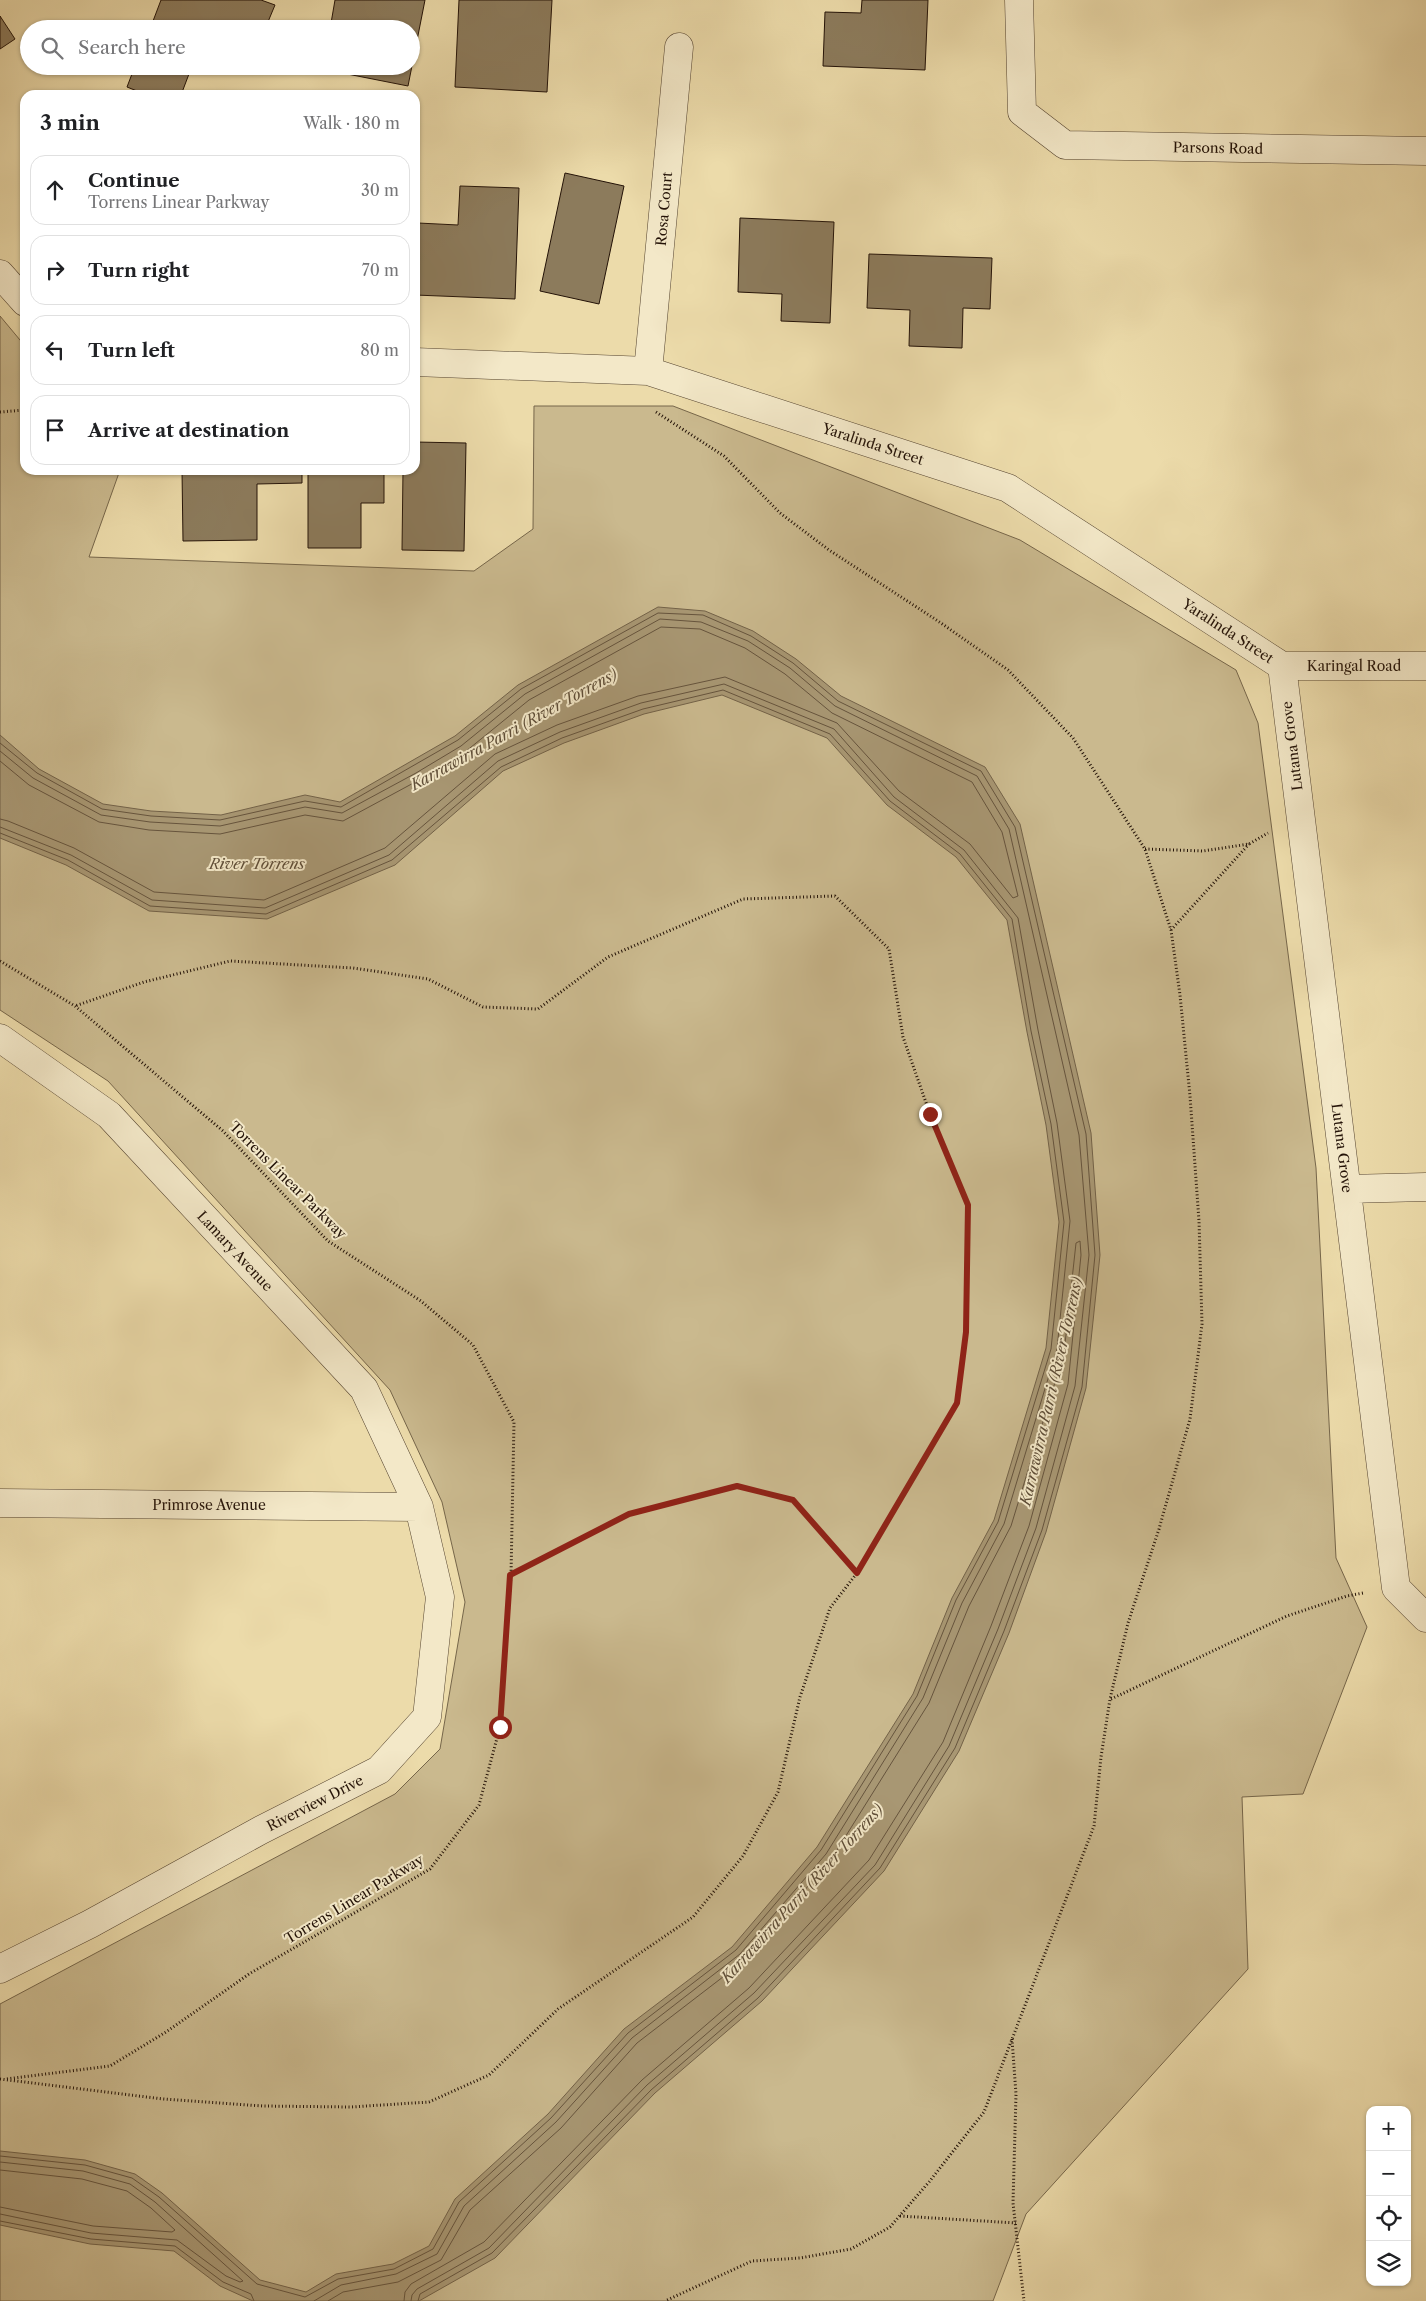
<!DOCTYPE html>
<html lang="en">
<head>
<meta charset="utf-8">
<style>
  body { margin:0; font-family:"Libre Caslon Text",serif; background:#f2f2f2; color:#202124 }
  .controls { position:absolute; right:15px; bottom:15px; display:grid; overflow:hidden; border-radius:10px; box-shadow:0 1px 4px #0004 }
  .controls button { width:45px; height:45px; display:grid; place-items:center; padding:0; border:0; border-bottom:1px solid #e0e0e0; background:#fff; color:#202124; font:25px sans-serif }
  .stop { position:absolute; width:15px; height:15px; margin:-11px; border:4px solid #8f2418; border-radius:50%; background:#fff }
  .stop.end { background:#8f2418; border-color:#fff; box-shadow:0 1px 5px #0008 }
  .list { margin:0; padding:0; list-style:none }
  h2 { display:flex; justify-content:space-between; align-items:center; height:65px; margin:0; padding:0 20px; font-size:21px }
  h2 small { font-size:16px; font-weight:400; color:#757577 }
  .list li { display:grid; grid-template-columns:32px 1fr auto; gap:15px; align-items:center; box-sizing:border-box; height:70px; margin:0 10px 10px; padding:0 10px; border:1px solid #e0e0e0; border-radius:15px }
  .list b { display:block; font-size:19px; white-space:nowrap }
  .list p { margin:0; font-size:16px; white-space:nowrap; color:#757577 }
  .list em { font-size:16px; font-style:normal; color:#757577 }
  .icon { flex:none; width:28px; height:28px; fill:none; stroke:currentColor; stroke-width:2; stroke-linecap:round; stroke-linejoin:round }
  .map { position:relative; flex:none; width:1426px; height:2301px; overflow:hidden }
  .search { position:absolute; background:#fff; box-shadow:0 1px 4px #0004; left:20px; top:20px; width:400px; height:55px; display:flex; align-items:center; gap:12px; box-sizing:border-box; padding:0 18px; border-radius:28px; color:#757577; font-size:19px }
  .panel { position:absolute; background:#fff; box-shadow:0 1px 4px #0004; left:20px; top:90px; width:400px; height:385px; border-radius:15px }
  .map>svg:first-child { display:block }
  .green { fill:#cab98e; stroke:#76664a }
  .water { fill:#a89773; stroke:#736248 }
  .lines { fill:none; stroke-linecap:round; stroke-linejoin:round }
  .shore { stroke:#66543d; stroke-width:1 }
  .building { fill:#8c7b5c; stroke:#231207 }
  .minor-casing { stroke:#554430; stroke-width:29 }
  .path { stroke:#231207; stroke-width:3; stroke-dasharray:1 2.5; stroke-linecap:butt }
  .minor { stroke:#f3e8c8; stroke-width:28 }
  .route { stroke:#8f2418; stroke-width:6 }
  .labels { text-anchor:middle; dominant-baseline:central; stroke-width:4; stroke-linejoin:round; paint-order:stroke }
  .street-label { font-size:14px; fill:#231207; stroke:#f3e8c8 }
  .water-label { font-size:15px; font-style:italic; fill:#5f4e38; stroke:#f3e8c8 }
</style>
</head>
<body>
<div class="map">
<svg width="1426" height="2301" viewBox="0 0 1426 2301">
  <rect width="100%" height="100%" fill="#ecdbaa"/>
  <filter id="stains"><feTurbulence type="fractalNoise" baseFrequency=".004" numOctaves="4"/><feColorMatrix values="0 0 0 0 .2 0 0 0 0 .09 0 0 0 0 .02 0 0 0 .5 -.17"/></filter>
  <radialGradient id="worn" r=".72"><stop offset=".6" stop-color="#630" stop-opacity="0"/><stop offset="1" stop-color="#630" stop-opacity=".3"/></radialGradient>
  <path class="green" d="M0,316L25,346V470H120L89,557L474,571L533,529L534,406H673L1020,540L1236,670L1258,723L1316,1168L1336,1558L1367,1627L1303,1794L1242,1797L1248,1969L1026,2214L993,2301H0V2004L395,1794L440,1749L465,1602L442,1502L390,1390L108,1081L0,1010Z"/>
  <path class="water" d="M658,607L705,611L753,631L796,659L841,696L985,767L1020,824L1091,1133L1100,1255L1086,1388L1046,1532L1009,1633L959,1751L884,1871L762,2001L655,2093L495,2258L419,2301H253L220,2286L174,2251L90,2244L0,2225V2151L85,2160L135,2174L162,2193L260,2280L306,2292L336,2274L393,2264L429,2246L455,2199L548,2114L624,2029L732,1947L817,1847L913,1694L952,1598L994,1520L1046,1348L1059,1222L1046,1125L1027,1032L1007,920L956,857L887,805L827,738L722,695L644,714L564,743L503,771L395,865L267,919L149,911L66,865L0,838V735L39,769L103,804L151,811L221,815L305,795L340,802L455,736L518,685Z"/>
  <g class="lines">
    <path class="shore" d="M0,743L37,773L102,809L151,816L220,820L305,801L341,807L458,740L521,689L658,613L703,615L751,636L793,663L838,701L981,771L1015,827L1086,1134L1095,1255L1082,1387L1042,1530L1004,1631L955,1748L880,1868L758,1998L651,2090L492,2253L420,2294L418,2301
      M0,751L33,778L101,815L150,822L220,826L305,807L342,813L416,773L461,746L525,694L660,619L701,622L748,641L790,668L835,706L977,776L1009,829L1079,1135L1089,1255L1075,1386L1036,1528L998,1629L949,1746L875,1865L754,1993L647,2085L489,2248L417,2289L412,2295L411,2301
      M0,761L29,785L99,822L149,830L220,834L305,815L343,821L419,780L465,752L529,700L661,627L700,629L745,648L785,674L832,713L972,782L1002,832L1018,896L1013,898L970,844L899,791L837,723L725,677L638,696L557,725L495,754L385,848L264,900L154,892L74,848L8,821L0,819
      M0,827L71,855L152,900L265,908L389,855L498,761L560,732L641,703L724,684L834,729L894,797L964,850L1018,918L1038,1030L1057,1123L1070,1221L1057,1349L1004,1524L962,1603L923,1698L826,1854L740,1954L632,2038L556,2122L464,2206L437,2254L396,2274L341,2285L314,2301
      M0,833L68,860L150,906L266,914L392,860L501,767L562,738L643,709L723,690L830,734L890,801L960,854L1012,919L1031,1031L1051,1124L1064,1222L1051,1349L998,1522L956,1600L917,1696L821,1850L736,1950L628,2033L551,2118L459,2202L433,2249L394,2269L338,2279L305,2297L257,2284L159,2197L132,2178L85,2165L0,2156
      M0,2162L83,2171L130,2184L155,2202L243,2281L240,2282L226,2276L177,2240L91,2233L0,2214
      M0,2170L82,2179L127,2191L151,2208L175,2230L172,2232L93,2226L0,2207
      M0,2221L91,2239L175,2246L223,2282L251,2294L254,2301
      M328,2301L343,2292L398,2282L441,2260L470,2210L561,2128L637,2043L745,1960L832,1858L929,1703L969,1606L1011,1526L1064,1353L1076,1243L1080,1241L1081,1255L1068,1384L1029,1526L991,1626L943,1742L869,1860L749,1988L642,2080L484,2242L411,2284L405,2292L404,2301"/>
  </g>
  <path class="building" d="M161,0H261L275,5L265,29H150Z
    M335,0H425L408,86L322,69V66H411V29H330Z
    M459,0H552L547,92L455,87Z
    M862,0H928L925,70L823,66L825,12L861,13Z
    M0,16L15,39L0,49Z
    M135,66H192L181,95H147L127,87Z
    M565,173L624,186L599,304L540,291Z
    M460,186L519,188L515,299L415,295L418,223L458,225Z
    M740,218L834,222L830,323L781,321L782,294L738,292Z
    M869,254L992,258L990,309L963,308L962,348L909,346L910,310L867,308Z
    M415,442L466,443L464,551L402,550L403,470H415Z
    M182,470H302V483L257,484V540L183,541Z
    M308,470H384V503H361V548H308Z"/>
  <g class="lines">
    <g class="minor-casing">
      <path id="minor" d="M1019,0L1022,112L1065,145L1426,151
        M0,274L25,302
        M415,362L648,371L1008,488L1282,666
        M648,371L679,47
        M1282,666L1396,1588L1426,1618
        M1282,666H1426
        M0,1038L109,1115L364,1389L419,1507L440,1597L427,1717L379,1770L261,1830L90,1924L0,1969
        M1347,1189L1426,1187
        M0,1503L419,1507"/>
    </g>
    <path class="path" d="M0,412L25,410
      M656,412L724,456L780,513L829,550L941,623L1008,670L1073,738L1145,849L1171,930L1180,995L1190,1096L1199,1221L1202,1324L1190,1419L1159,1529L1128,1623L1110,1699L1101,1757L1094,1826L984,2112L929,2182L890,2227L851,2249L800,2258L752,2261L665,2301
      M1145,849L1203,851L1249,844L1268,833
      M1171,930L1249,844
      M0,961L75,1006L223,1131L328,1241L421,1301L473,1345L514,1422L511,1575L500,1727L479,1805L430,1869L249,1974L166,2032L110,2066L6,2079
      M511,1575L629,1514L737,1486L793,1500L857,1573
      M1111,1699L1287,1616L1347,1596L1363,1593
      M1012,2039L1016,2094L1013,2203L1024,2301
      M0,2079L163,2099L263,2106L351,2107L429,2102L489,2075L558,2009L693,1917L743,1856L778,1792L800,1697L830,1608L857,1573L957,1403L966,1332L968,1205L930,1114L903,1037L889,949L835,896L743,899L608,957L538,1009L483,1007L428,979L353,968L230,961L144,982L75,1006
      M900,2216L1016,2223"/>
    <use href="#minor" class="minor"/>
  </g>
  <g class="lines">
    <path class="route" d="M500,1727L510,1575L629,1514L737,1486L793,1500L857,1573L957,1403L966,1332L968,1205L930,1114"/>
  </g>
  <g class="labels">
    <g class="street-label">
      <text transform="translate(1218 148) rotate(1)">Parsons Road</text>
      <text transform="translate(664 209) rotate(-85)">Rosa Court</text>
      <text transform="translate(873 444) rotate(18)">Yaralinda Street</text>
      <text transform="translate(1228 631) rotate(33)">Yaralinda Street</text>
      <text x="1354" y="666">Karingal Road</text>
      <text transform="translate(1292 746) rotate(-97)">Lutana Grove</text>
      <text transform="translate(1342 1148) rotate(83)">Lutana Grove</text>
      <text transform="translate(288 1180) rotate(45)">Torrens Linear Parkway</text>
      <text transform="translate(235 1251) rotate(47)">Lamary Avenue</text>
      <text x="209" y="1505">Primrose Avenue</text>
      <text transform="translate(315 1803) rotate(-27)">Riverview Drive</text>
      <text transform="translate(354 1899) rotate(-31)">Torrens Linear Parkway</text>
    </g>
    <g class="water-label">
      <text transform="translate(514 729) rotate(-29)">Karrawirra Parri (River Torrens)</text>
      <text x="257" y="863">River Torrens</text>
      <text transform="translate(1051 1391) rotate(-77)">Karrawirra Parri (River Torrens)</text>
      <text transform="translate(802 1893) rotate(-48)">Karrawirra Parri (River Torrens)</text>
    </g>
  </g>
  <rect width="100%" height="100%" filter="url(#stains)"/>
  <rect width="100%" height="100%" fill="url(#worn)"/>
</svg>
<div class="controls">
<button>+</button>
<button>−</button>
<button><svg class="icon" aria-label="locate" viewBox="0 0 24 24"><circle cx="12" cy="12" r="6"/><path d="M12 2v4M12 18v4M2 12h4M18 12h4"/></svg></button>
<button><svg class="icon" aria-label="layers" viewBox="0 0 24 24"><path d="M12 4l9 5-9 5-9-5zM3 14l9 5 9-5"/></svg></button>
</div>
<div class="stop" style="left:500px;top:1727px"></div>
<div class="stop end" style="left:930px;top:1114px"></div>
<div class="search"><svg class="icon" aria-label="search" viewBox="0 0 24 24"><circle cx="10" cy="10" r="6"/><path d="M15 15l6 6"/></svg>Search here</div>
<section class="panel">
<h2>3 min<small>Walk · 180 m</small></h2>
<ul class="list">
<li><svg class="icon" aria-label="ahead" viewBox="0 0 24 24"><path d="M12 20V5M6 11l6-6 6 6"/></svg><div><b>Continue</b><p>Torrens Linear Parkway</p></div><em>30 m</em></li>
<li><svg class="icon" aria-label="right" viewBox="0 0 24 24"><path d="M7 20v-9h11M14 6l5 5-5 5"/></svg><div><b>Turn right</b></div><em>70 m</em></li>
<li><svg class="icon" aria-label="left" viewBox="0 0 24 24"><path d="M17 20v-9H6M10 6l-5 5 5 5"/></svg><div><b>Turn left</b></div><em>80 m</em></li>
<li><svg class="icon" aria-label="arrive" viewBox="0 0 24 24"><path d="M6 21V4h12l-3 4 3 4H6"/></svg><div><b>Arrive at destination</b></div></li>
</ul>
</section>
</div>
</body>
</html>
